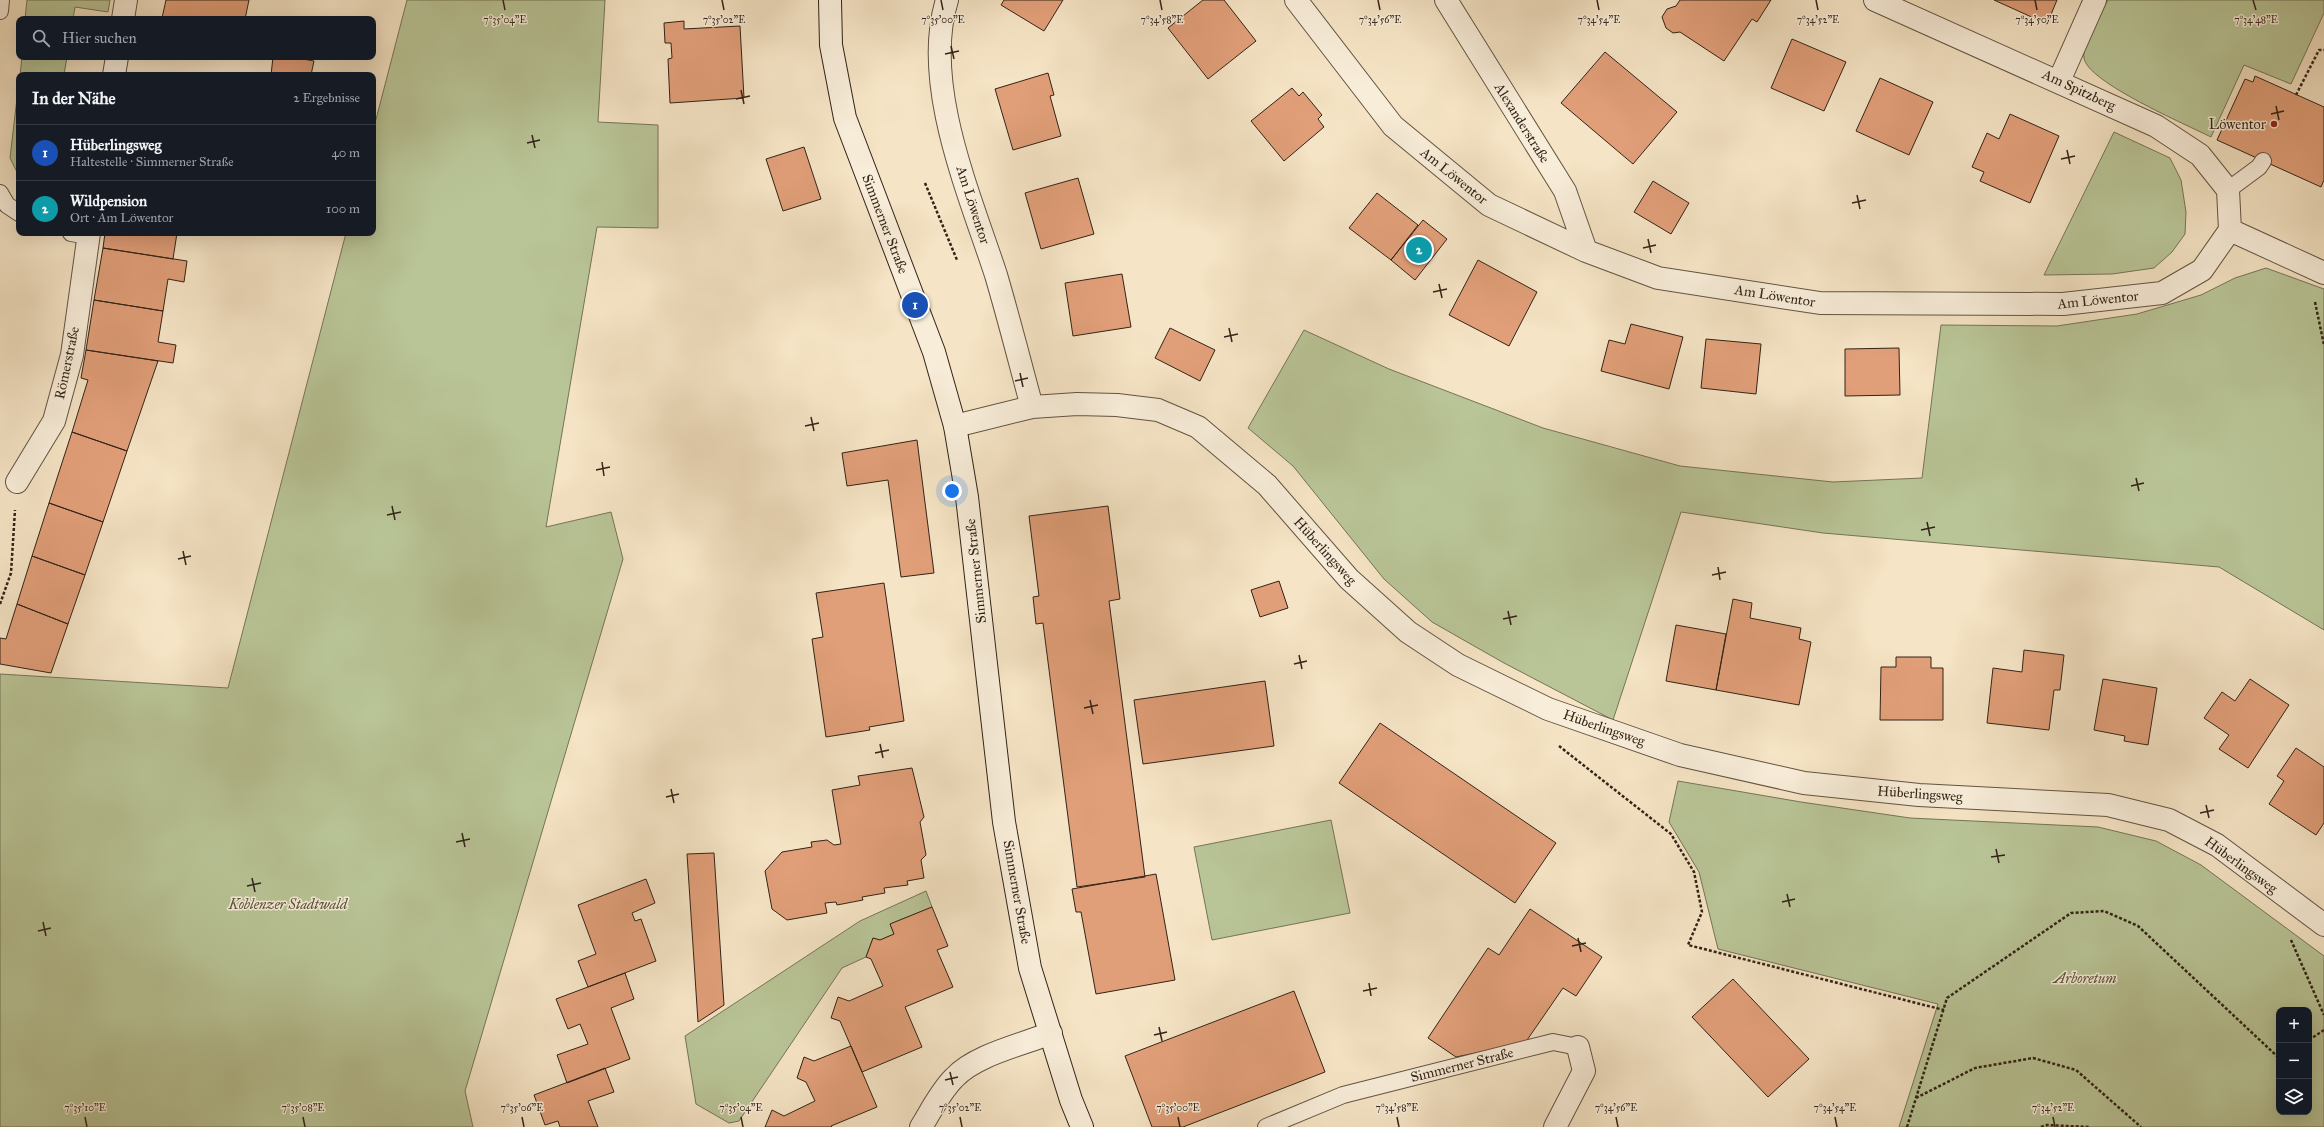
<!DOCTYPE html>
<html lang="de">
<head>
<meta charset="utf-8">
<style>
  body { margin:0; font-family:"IM FELL Great Primer",serif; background:#20242c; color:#f1f3f6 }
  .controls { position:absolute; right:12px; bottom:12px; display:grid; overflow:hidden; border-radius:8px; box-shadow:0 4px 16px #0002 }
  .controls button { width:36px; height:36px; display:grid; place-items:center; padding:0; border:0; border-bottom:1px solid #363941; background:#171b24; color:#f1f3f6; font:20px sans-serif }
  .you { position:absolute; left:952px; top:491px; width:14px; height:14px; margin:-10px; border:3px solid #fff; border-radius:50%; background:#1a73e8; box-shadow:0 0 0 6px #1a73e833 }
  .badge { display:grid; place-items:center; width:26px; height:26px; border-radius:50%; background:#ea580c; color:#fff; font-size:13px; font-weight:700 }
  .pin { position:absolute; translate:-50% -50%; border:2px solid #fff; box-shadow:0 1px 4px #0006 }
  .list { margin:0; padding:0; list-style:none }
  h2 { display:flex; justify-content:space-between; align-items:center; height:52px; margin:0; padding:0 16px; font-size:17px }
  h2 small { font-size:13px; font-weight:400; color:#9ea1a6 }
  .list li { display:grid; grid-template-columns:26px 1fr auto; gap:12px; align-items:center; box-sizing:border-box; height:56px; padding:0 16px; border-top:1px solid #363941 }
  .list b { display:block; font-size:15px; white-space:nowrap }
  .list p { margin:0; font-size:13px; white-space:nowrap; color:#9ea1a6 }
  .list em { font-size:13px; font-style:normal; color:#9ea1a6 }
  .icon { flex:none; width:22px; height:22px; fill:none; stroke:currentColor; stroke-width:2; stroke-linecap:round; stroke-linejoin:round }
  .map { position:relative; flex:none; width:2324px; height:1127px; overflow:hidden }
  .search { position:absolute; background:#171b24; box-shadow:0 4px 16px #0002; left:16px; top:16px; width:360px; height:44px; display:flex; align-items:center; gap:10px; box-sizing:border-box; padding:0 14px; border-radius:8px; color:#9ea1a6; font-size:15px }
  .panel { position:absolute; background:#171b24; box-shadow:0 4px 16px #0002; left:16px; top:72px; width:360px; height:164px; border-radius:8px }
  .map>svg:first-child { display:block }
  .green { fill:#b9c597; stroke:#767457; fill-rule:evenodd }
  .building { fill:#e19f79; stroke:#322317 }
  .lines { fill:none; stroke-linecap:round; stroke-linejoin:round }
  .lane-casing { stroke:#635342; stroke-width:18 }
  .street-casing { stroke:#635342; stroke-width:24 }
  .secondary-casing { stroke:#322317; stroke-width:24 }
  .path { stroke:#322317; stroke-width:2.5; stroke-dasharray:3 2; stroke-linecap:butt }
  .lane { stroke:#f8edd9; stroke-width:16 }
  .street { stroke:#f8edd9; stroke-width:22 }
  .secondary { stroke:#f8edd9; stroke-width:22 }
  .ticks { fill:none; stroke:#322317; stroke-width:1.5 }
  .poi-dot { fill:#8f2418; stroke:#f8edd9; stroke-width:1.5 }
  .labels { text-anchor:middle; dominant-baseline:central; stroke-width:3; stroke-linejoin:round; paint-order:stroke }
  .street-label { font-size:14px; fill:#322317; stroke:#f8edd9 }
  .poi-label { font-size:14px; fill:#322317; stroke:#f8edd9; text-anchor:end }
  .park-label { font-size:14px; font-style:italic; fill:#5a543d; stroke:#f8edd9 }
  .ticks-label { font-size:10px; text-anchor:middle; fill:#322317; stroke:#f8edd9; stroke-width:3; stroke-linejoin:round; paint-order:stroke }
</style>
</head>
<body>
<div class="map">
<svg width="2324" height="1127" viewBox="0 0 2324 1127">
  <rect width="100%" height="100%" fill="#f5e4c5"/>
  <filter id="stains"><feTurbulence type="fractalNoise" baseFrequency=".005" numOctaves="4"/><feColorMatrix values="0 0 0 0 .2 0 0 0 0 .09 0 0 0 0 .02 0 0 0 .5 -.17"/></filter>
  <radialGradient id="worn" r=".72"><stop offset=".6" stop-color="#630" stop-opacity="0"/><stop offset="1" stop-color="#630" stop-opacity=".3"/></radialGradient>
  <path class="green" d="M27,0H110L108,12L75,7L73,19H25Z
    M407,0H605L598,122L658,125V228L597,227L546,527L611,512L623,559L465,1091L473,1127H0V674L228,688L346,233H373V131Z
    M2108,0H2324V13L2291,84L2244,65L2211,137C2187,125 2087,82 2084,58C2081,43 2101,14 2108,0Z
    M22,57H67L64,75H20Z
    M19,81V176L10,158Z
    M2114,132L2170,158L2181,180L2186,212L2185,234L2172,252L2154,268L2112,274L2044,275Z
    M2266,268L2324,289V630L2219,567L1823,533L1681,512L1613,720L1504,663L1432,622L1384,579L1293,466L1248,428L1304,330L1389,369L1543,428L1680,466L1833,482L1922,478L1941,325L2057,326L2137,314L2201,295L2235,278Z
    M1678,781L1801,802L1910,818L2098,827L2156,841L2201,865L2324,956V1127H1899L1938,1004L1718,949L1699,872L1669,822ZM2279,1010H2309V1112H2279Z
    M1331,820L1350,913L1212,940L1194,847Z
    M926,891L932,907L890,924L894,934L880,940L873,938L866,957L842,968L739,1121L729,1123L696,1104L685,1036L860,921Z"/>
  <path class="building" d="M166,0H249L245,19L162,18Z
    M1004,0H1063L1044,31L1001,5Z
    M1203,0H1224L1256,41L1208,79L1168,28Z
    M1680,0H1771L1757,22L1752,19L1724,61L1680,32L1673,33L1666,28L1662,17L1667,9L1676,6Z
    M1994,0H2057L2047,24Z
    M684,21V29L740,26L744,98L670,103L668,59L672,58L671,43H665L664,23Z
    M1792,39L1846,62L1824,111L1771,88Z
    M1605,52L1677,112L1633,164L1561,103Z
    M273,57H292L314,61L311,75H271Z
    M1048,73L1054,95L1050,96L1061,136L1013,150L995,89Z
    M2255,76L2324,107V180L2321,187L2217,140L2245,79L2253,82Z
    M1880,78L1933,102L1909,155L1856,131Z
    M1292,88L1299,96L1303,92L1322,115L1318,119L1324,127L1284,161L1251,121Z
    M2010,114L2059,136L2030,203L1980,181L1984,172L1972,167L1987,133L1999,139Z
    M804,147L821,199L783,211L766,159Z
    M1078,178L1094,234L1041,249L1025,193Z
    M1653,181L1689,203L1671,234L1634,212Z
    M1377,193L1418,225L1391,260L1349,228Z
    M1423,220L1447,239L1415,280L1391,260Z
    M105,233H177L173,259L103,248Z
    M103,248L187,261L184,282L168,279L163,311L94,300Z
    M1478,260L1537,292L1509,346L1449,315Z
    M1122,274L1131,327L1073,336L1065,283Z
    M94,300L163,311L158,342L176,345L173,363L86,350Z
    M1631,324L1683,337L1669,389L1601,371L1609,340L1625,344Z
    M1170,328L1215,350L1200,381L1155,358Z
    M1706,339L1761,344L1756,394L1701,388Z
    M1899,348L1900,395L1845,396V349Z
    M86,350L158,361L127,451L72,432L88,380L81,378Z
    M72,432L127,451L103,522L49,503Z
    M917,440L934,573L901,577L888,480L847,486L842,453Z
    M49,503L103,522L85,575L32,556Z
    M1108,506L1120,599L1109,601L1145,877L1077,887L1043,623L1036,624L1033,597L1039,596L1029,516Z
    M32,556L85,575L68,624L17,604Z
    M1279,581L1288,608L1260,617L1251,590Z
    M884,583L904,721L869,727L870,730L826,737L812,639L823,637L816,593Z
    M1733,599L1752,603L1750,618L1801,628L1799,639L1811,642L1799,705L1716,690Z
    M17,604L68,624L51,673L0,664V638L6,639Z
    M1676,625L1726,634L1716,690L1666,681Z
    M2024,650L2064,655L2060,690H2054L2049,730L1987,723L1993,668L2022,672Z
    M1896,657H1931V668H1943V720H1880L1881,667H1896Z
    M2103,679L2157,688L2148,745L2124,741L2125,736L2094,730Z
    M2250,679L2289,705L2248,768L2219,749L2229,735L2204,718L2222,692L2235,701Z
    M1265,681L1274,746L1143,764L1134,700Z
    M1380,723L1556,843L1515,903L1339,783Z
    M2296,748L2324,767V823L2316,835L2269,804L2284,781L2277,776Z
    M912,768L924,817L920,822L926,855L921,860L924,878L907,881L908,885L884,888L885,893L862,897L863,900L837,905L836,902L825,903L827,913L787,920L772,909L765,871L782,852L812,847L811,842L827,840L834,845L841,844L832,790L860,785L858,776Z
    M714,853L724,1005L698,1022L687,854Z
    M1156,874L1175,980L1096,994L1081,912H1076L1072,889Z
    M646,879L655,903L632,913L635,921L641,919L656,961L588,987L578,961L596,954L578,905Z
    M932,907L948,946L937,950L953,987L905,1007L922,1047L862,1072L840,1021L831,1018L838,997L849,1001L883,986L871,959L866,957L873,938L880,940L894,934L890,924Z
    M1530,909L1602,957L1576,996L1563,988L1525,1043L1456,1057L1428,1038L1488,948L1499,955Z
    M625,973L634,999L611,1008L630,1059L567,1083L557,1055L588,1044L580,1024L568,1029L556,999Z
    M1733,979L1809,1059L1768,1097L1692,1017Z
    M1294,991L1325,1072L1183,1127H1152L1125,1056Z
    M851,1046L877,1107L831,1126L832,1127H765L772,1110L784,1116L815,1101L806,1082L797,1078L804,1057L814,1061Z
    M605,1068L614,1092L588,1101L598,1127H560L558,1121L545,1125L534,1095Z"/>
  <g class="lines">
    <g class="lane-casing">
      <path id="lane" d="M0,11L1,0
        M2228,190L2259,167L2263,161
        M0,193L7,205L19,213
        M71,233L88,236
        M1266,1127L1343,1095L1553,1042L1578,1047"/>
    </g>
    <g class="street-casing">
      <path id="street" d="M947,0C921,84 970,195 996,275C1009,319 1020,363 1032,407
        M1296,0L1393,126L1489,205L1586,251L1658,278L1820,303L2063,304L2162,293L2202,270L2230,230
        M1446,0L1565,191L1586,251
        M1875,0L2156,126L2200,155L2228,190L2230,230
        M123,19L126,0
        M114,75L117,57
        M2059,81L2095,0
        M2230,230L2324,273
        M955,426L1032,407L1077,404L1117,405L1158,410L1198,427L1267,485L1349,579L1408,632L1458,665L1548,709L1680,755L1804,783L1919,795L2108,805L2169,820L2217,845L2324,925
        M17,482L54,421L72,355L89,233
        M921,1127C931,1111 940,1092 954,1078C975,1055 1021,1045 1051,1033
        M1555,1127L1584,1071L1578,1047"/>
    </g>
    <g class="secondary-casing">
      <path id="secondary" d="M830,0L831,45L845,118L934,352L955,426L967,497L1004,822L1030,968L1071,1100L1082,1127"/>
    </g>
    <path class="path" d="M2296,95L2319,50H2324
      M925,183L957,260
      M2315,302L2324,345
      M0,604L11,573L15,510
      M1559,746L1671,834L1694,872L1702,912L1688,945L1944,1010
      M2291,940L2324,1015
      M2309,1040L2324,1030
      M1916,1098L1975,1068L2033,1058L2076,1070L2141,1127
      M1907,1127L1947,998L2071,913L2104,911L2138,926L2279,1058
      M2041,1127L2047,1125L2089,1127"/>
    <use href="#lane" class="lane"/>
    <use href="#street" class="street"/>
    <use href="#secondary" class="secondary"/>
  </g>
  <path class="ticks" d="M503,0L505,10M722,0L724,10M941,0L943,10M1160,0L1162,10M1378,0L1380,10M1597,0L1599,10M1816,0L1818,10M2035,0L2037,10M2253,0L2256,10M951,46L954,59M945,54L959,51M741,90L744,104M736,99L750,96M2276,106L2279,120M2271,114L2284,111M532,135L535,148M527,143L540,140M2067,150L2070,164M2061,159L2075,156M1857,195L1860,209M1852,203L1866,200M1648,239L1651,253M1643,248L1656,245M1439,284L1442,298M1433,292L1447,289M1229,328L1232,342M1224,337L1238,334M1020,373L1023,387M1015,381L1028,378M811,417L814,431M805,426L819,423M602,462L604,476M596,470L610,467M2136,478L2139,491M2131,486L2144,483M392,506L395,520M387,515L401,512M1927,522L1930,536M1921,530L1935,527M183,551L186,565M178,559L191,556M1718,567L1720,580M1712,575L1726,572M1508,611L1511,625M1503,619L1517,616M1299,655L1302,669M1294,664L1307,661M1090,700L1093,714M1084,708L1098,705M880,744L883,758M875,753L889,750M671,789L674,803M666,797L679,794M2206,805L2209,818M2200,813L2214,810M462,833L465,847M456,842L470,839M1996,849L1999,863M1991,857L2005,855M252,878L255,892M247,886L261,883M1787,894L1790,907M1782,902L1795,899M43,922L46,936M38,931L51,928M1578,938L1581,952M1572,946L1586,943M1369,983L1371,996M1363,991L1377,988M1159,1027L1162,1041M1154,1035L1167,1032M950,1072L953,1085M945,1080L958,1077M85,1117L87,1127M303,1117L305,1127M522,1117L524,1127M741,1117L743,1127M960,1117L962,1127M1178,1117L1180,1127M1397,1117L1399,1127M1616,1117L1618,1127M1835,1117L1837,1127M2053,1117L2055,1127"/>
  <circle class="poi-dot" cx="2274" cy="124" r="4"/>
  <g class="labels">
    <g class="street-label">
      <text transform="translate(2079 90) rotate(25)">Am Spitzberg</text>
      <text transform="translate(1522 123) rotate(58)">Alexanderstraße</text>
      <text transform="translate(1454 176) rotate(39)">Am Löwentor</text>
      <text transform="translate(973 205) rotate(72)">Am Löwentor</text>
      <text transform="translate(885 224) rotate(69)">Simmerner Straße</text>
      <text transform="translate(1775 296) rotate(9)">Am Löwentor</text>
      <text transform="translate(2098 300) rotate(-6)">Am Löwentor</text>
      <text transform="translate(67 363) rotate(-78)">Römerstraße</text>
      <text transform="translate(1325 551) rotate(48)">Hüberlingsweg</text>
      <text transform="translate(976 571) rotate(-96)">Simmerner Straße</text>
      <text transform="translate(1604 728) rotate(19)">Hüberlingsweg</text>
      <text transform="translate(1920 794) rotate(4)">Hüberlingsweg</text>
      <text transform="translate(2241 865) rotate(36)">Hüberlingsweg</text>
      <text transform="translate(1017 892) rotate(80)">Simmerner Straße</text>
      <text transform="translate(1462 1065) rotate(-14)">Simmerner Straße</text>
    </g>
    <g class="poi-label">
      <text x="2266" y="124">Löwentor</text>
    </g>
    <g class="park-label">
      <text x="288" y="904">Koblenzer Stadtwald</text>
      <text x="2085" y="978">Arboretum</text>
    </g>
  </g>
  <g class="ticks-label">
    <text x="505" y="23">7°35'04"E</text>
    <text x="724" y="23">7°35'02"E</text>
    <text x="943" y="23">7°35'00"E</text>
    <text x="1162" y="23">7°34'58"E</text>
    <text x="1380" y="23">7°34'56"E</text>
    <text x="1599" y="23">7°34'54"E</text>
    <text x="1818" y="23">7°34'52"E</text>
    <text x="2037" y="23">7°34'50"E</text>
    <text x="2256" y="23">7°34'48"E</text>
    <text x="85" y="1111">7°35'10"E</text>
    <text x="303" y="1111">7°35'08"E</text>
    <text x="522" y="1111">7°35'06"E</text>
    <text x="741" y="1111">7°35'04"E</text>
    <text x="960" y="1111">7°35'02"E</text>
    <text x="1178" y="1111">7°35'00"E</text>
    <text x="1397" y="1111">7°34'58"E</text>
    <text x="1616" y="1111">7°34'56"E</text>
    <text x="1835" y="1111">7°34'54"E</text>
    <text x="2053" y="1111">7°34'52"E</text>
  </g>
  <rect width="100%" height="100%" filter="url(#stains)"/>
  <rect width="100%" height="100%" fill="url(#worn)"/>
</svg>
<div class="controls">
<button>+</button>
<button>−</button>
<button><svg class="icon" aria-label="layers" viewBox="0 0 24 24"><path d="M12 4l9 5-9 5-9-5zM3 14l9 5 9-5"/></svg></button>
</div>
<div class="you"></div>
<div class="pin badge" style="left:915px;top:305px;background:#1a4fb4">1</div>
<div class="pin badge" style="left:1419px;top:250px;background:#0f9aa8">2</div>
<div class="search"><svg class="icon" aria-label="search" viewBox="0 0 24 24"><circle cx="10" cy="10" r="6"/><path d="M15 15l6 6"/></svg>Hier suchen</div>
<section class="panel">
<h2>In der Nähe<small>2 Ergebnisse</small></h2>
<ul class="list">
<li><span class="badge" style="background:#1a4fb4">1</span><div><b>Hüberlingsweg</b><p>Haltestelle · Simmerner Straße</p></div><em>40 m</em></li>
<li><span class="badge" style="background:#0f9aa8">2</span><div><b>Wildpension</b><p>Ort · Am Löwentor</p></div><em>100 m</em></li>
</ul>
</section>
</div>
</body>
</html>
